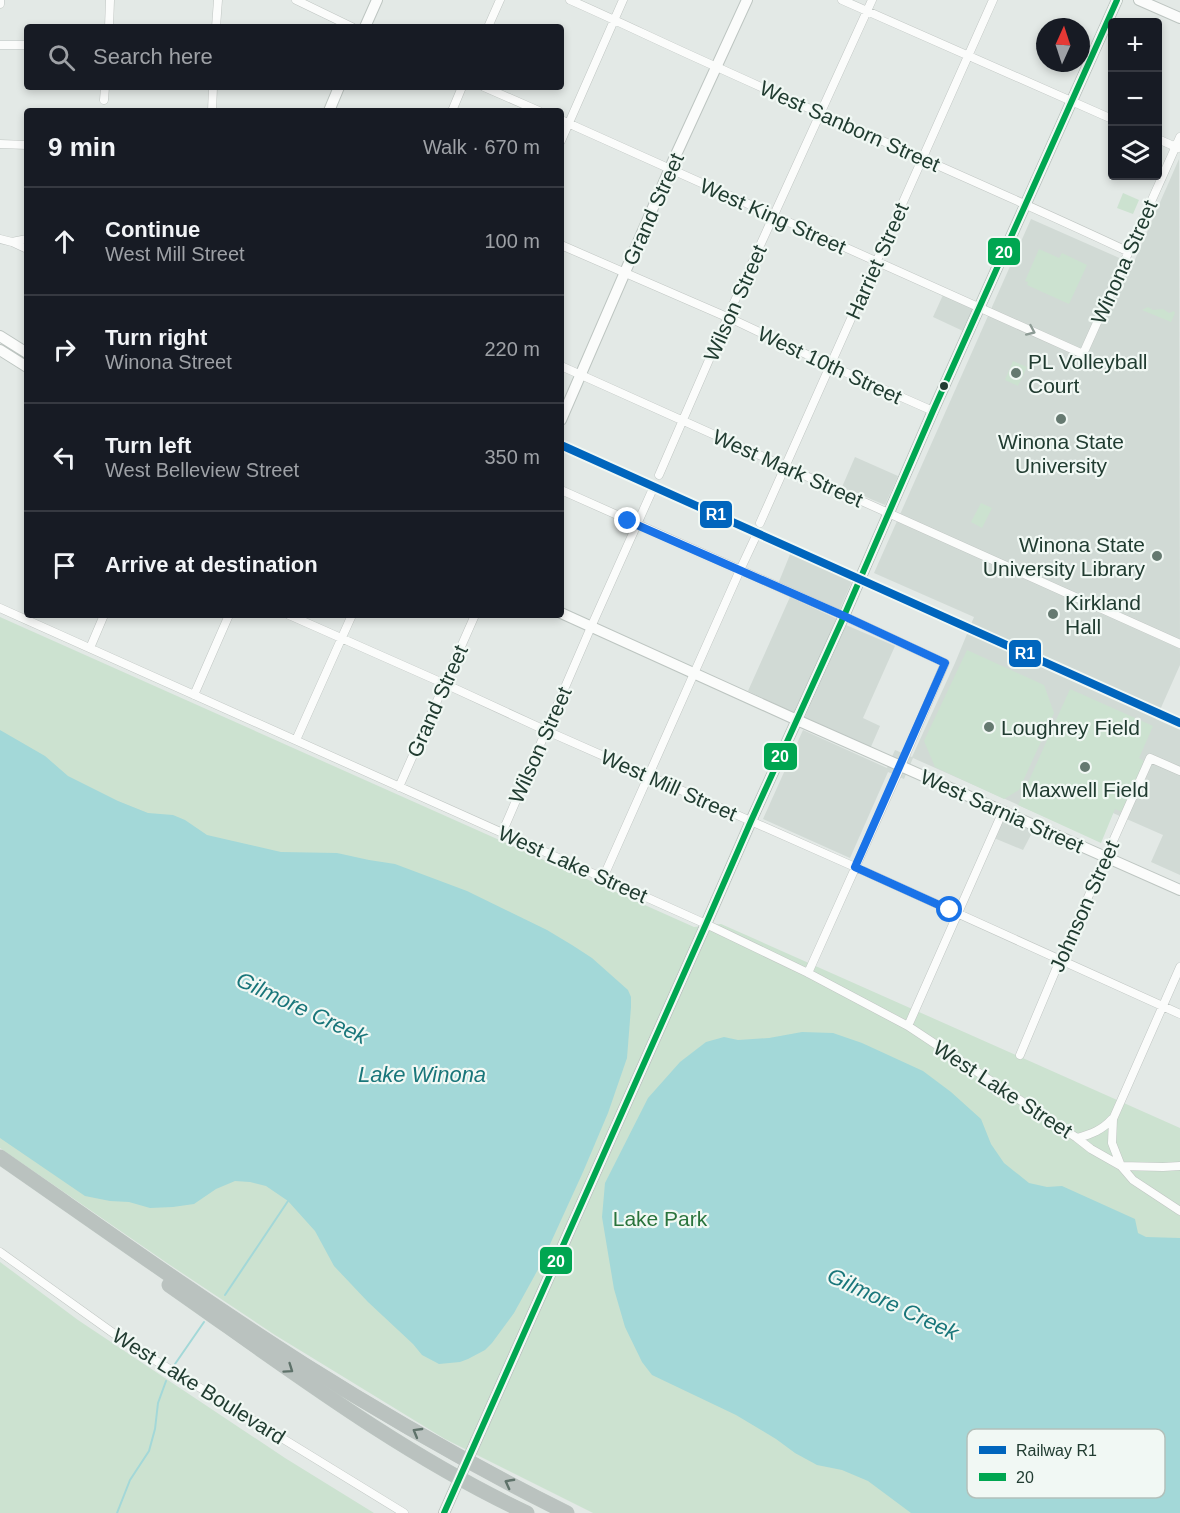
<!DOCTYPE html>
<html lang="en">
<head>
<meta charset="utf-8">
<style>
  body { margin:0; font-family:Helvetica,sans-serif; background:#242831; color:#f1f3f6 }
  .controls { position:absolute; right:18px; top:18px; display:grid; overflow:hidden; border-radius:6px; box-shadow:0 3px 9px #0003 }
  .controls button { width:54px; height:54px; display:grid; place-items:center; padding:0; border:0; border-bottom:2px solid #363941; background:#171b24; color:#f1f3f6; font:30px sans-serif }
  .compass { position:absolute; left:1036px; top:18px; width:54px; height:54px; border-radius:50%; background:#171b24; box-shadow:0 3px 9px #0003; rotate:3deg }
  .stop { position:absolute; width:18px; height:18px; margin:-14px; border:4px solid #1a73e8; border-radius:50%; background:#fff }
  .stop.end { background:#1a73e8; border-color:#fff; box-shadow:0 2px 6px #0008 }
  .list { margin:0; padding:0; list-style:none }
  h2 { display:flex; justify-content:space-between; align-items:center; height:78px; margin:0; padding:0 24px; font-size:26px }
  h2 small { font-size:20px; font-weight:400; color:#9ea1a6 }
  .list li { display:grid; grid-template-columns:39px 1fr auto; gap:18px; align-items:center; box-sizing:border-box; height:108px; padding:0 24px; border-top:2px solid #363941 }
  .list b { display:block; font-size:22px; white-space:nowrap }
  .list p { margin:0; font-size:20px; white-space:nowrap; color:#9ea1a6 }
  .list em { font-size:20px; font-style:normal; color:#9ea1a6 }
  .icon { flex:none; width:33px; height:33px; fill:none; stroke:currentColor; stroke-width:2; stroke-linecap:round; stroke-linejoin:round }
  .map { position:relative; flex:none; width:1180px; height:1513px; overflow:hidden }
  .search { position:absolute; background:#171b24; box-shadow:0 3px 9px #0003; left:24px; top:24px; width:540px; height:66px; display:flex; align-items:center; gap:15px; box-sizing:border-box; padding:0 21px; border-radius:6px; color:#9ea1a6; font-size:22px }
  .panel { position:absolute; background:#171b24; box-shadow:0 3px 9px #0003; left:24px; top:108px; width:540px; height:510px; border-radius:6px }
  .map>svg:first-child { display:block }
  .built { fill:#d1dad5 }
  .green { fill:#cce2d0 }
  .water { fill:#a3d8d8 }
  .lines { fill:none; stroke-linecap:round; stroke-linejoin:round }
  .stream { stroke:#a3d8d8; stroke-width:2 }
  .street-casing { stroke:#c0c6c3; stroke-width:9 }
  .secondary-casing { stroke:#bdc5c1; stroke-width:12 }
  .highway-casing { stroke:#bcc5c1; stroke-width:15 }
  .street { stroke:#fbfcfb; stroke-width:8 }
  .secondary { stroke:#fbfcfb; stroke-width:10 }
  .highway { stroke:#bac2bf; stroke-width:14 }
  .bus-1-casing { stroke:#f1f8f4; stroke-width:10 }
  .bus-1 { stroke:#00a651; stroke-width:6 }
  .rail-1-casing { stroke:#f1f8f4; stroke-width:12 }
  .rail-1 { stroke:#0065bd; stroke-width:8 }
  .oneway { stroke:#8e9c96 }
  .oneway2 { stroke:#5e726a }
  .route { stroke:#1a73e8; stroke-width:8 }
  .poi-dot { fill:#657970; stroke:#f1f8f4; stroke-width:2 }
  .bus-dot { fill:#213c31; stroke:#f1f8f4; stroke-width:2 }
  .labels { text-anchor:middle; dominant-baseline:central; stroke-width:4.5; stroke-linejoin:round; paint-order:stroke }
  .street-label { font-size:21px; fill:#213c31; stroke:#f1f8f4 }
  .poi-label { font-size:21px; fill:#213c31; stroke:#f1f8f4; text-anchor:start }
  .park-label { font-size:21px; fill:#2a743d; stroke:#f1f8f4 }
  .water-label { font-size:22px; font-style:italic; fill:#19767a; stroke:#f1f8f4 }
  .key { fill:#f1f8f4; stroke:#b3c0ba; stroke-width:1.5 }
  .key-label { font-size:16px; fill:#213c31 }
  .line-badge { stroke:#f1f8f4; stroke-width:2 }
  .badge-label { font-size:16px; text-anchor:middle; font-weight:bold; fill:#fff }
</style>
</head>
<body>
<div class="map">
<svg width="1180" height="1513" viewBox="0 0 1180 1513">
  <rect width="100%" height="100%" fill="#e3e9e6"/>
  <path class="built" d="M1179,159L1180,665L1156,719L1180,730V875L1151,862L1163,835L1113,813L1099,841L913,758L904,779L888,772L850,858L763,819L803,730L887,768L895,750L912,757L955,663L974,617L874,573L1031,219L1133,264Z
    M943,295L973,309L963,331L933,317Z
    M855,457L898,476L885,505L842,487Z
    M791,552L853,579L839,611L778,584Z
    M790,597L837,619L794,713L748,691Z
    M846,625L895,646L863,718L880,726L870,749L804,719Z
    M1002,818L1033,831L1023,850L994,838Z"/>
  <path class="green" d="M1123,193L1139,200L1133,214L1117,208Z
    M1039,249L1059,258L1062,253L1087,265L1069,304L1027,285L1028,282L1025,281Z
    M1148,307L1153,310L1163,309L1169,313L1174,311L1175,313L1171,322L1142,310Z
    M1013,361L1027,367L1018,386L1005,380Z
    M981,503L992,508L982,528L971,522Z
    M0,617L694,927L721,924L1180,1128V1513H593L445,1439L275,1335L167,1263L0,1148Z
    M967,650L1044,685L1054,713L1019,790L1004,799L935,767L924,741Z
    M1070,689L1153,726L1139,758L1145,762L1122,812L1115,809L1101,843L1018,805Z
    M0,1262L78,1320L285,1458L374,1513H0Z"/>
  <path class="water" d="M0,730L45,756L68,776L118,801L148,813L173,815L185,820L207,835L281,852L337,853L369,860L395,864L467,891L547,930L572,945L592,958L628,990L631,997V1007L627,1058L608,1113L583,1172L541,1264L514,1313L492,1343L485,1350L468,1359L460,1362L439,1364L422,1355L413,1344L368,1302L334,1266L315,1231L288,1201L266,1186L250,1182L235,1181L216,1189L194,1204L173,1207L150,1208L129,1202L110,1201L85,1196L0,1138Z
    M802,1032L833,1033L862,1043L923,1071L951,1092L981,1119L991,1144L1004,1163L1029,1183L1047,1187L1062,1186L1135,1219L1138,1233L1146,1237L1180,1238V1513H911L868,1481L842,1470L817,1465L795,1453L776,1439L736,1415L652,1375L642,1362L625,1327L614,1289L602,1217L605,1183L648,1098L680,1062L706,1042L724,1037L738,1040L769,1038Z"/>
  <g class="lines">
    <path class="stream" d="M225,1295L288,1201
      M175,1364L204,1322
      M117,1513L130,1480L149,1451L155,1429L158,1403L166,1381"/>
    <g class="street-casing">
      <path id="street" d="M296,0L352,27
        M570,0C620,22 669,46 719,68C855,130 993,188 1129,252
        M842,0L1112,119
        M0,4V0
        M109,27L110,0
        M216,27L218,0
        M488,27L500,0
        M0,45H27
        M484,87L539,111
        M104,100L105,87
        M212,111L213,87
        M452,111L462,87
        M561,120L1083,354L1180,137
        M1158,139L1178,148
        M561,141L623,0
        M0,144L27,145
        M0,239L12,242L27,249
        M12,242L27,239
        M561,245L736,321L831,366L933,411
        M561,366L1180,644
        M659,475L732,307L872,0
        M561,490L844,616L945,663L901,766L808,973
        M760,523L993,0
        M0,608L706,924L808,973L908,1026L1077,1138L1091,1149L1121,1166L1163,1167L1180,1166
        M289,615L445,684L547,731L864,871L1180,1014
        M90,648L104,615
        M194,695L229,615
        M296,740L352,615
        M399,787L475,615
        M502,833L591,627L651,493
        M603,878L740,570L755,538
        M1180,967L1113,1119L1112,1143L1121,1166L1133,1180L1180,1211
        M908,1026L1003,811
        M1020,1055L1057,967L1150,758L1180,771
        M1077,1138C1092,1134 1102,1130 1112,1119
        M0,1252L127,1343L404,1513"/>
    </g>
    <g class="secondary-casing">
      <path id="secondary" d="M1139,0L1180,18
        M365,27L377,0
        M329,111L339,87
        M0,336L27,353
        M0,350L27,367
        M561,420L674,159L747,0
        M561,613L797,720L1180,890
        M444,1513L706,924L751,821L844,616L933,411L1117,0"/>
    </g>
    <g class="highway-casing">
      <path id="highway" d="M0,1157C101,1227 201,1299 305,1365C389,1418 477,1468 567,1513
        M169,1285C285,1366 399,1453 527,1513"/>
    </g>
    <use href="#street" class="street"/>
    <use href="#secondary" class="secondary"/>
    <use href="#highway" class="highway"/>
    <g class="bus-1-casing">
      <path id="bus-1" d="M444,1513L706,924L751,821L844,616L933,411L1117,0"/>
    </g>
    <use href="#bus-1" class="bus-1"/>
    <g class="rail-1-casing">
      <path id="rail-1" d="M561,445L1180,723"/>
    </g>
    <use href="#rail-1" class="rail-1"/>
  </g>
  <defs><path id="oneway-chevron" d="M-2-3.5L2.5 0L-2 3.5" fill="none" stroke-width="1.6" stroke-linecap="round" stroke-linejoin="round" transform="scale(1.5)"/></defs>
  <use class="oneway" href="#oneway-chevron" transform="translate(1031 331) rotate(24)"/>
  <g class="oneway2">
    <use href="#oneway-chevron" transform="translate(289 1369) rotate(35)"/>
    <use href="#oneway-chevron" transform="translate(417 1432) rotate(-150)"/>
    <use href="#oneway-chevron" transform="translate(509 1483) rotate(-152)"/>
  </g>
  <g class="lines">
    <path class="route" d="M628,521L844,616L945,663L855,867L950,910"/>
  </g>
  <g class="poi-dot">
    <circle cx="1016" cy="373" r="6"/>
    <circle cx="1061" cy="419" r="6"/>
    <circle cx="1157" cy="556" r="6"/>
    <circle cx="1053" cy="614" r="6"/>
    <circle cx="989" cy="727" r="6"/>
    <circle cx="1085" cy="767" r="6"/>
  </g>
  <circle class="bus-dot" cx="944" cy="386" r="5"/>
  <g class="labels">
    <g class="street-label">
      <text transform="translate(850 126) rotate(24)">West Sanborn Street</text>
      <text transform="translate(653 209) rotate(-66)">Grand Street</text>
      <text transform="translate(773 216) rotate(24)">West King Street</text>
      <text transform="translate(877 261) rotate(-66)">Harriet Street</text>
      <text transform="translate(1124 262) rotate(-66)">Winona Street</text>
      <text transform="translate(735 303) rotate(-66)">Wilson Street</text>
      <text transform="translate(830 365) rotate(25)">West 10th Street</text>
      <text transform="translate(788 468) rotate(24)">West Mark Street</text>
      <text transform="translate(437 701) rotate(-66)">Grand Street</text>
      <text transform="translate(540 745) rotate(-66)">Wilson Street</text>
      <text transform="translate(669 785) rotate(24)">West Mill Street</text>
      <text transform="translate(1002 811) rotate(24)">West Sarnia Street</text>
      <text transform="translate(573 864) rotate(24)">West Lake Street</text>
      <text transform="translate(1084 906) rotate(-66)">Johnson Street</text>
      <text transform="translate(1003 1089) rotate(33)">West Lake Street</text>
      <text transform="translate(199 1386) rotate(32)">West Lake Boulevard</text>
    </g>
    <g class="poi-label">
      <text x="1028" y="361">PL Volleyball<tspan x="1028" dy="24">Court</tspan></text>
      <text x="1061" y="441" text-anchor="middle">Winona State<tspan x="1061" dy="24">University</tspan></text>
      <text x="1145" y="544" text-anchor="end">Winona State<tspan x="1145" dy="24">University Library</tspan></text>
      <text x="1065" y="602">Kirkland<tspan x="1065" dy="24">Hall</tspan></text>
      <text x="1001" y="727">Loughrey Field</text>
      <text x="1085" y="789" text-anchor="middle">Maxwell Field</text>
    </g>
    <g class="park-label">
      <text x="660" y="1218">Lake Park</text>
    </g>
    <g class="water-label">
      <text transform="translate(302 1008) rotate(25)">Gilmore Creek</text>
      <text x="422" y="1074">Lake Winona</text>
      <text transform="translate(893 1304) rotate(25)">Gilmore Creek</text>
    </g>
  </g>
  <rect x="967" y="1429" width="198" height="69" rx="9" class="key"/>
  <rect x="979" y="1446" width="27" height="8" fill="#0065bd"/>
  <rect x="979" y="1473" width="27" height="8" fill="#00a651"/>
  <g class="key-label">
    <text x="1016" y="1456">Railway R1</text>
    <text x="1016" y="1483">20</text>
  </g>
  <g class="line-badge">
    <rect x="987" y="237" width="34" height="29" rx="6" fill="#00a651"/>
    <rect x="699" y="500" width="34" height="29" rx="6" fill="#0065bd"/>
    <rect x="1008" y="639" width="34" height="29" rx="6" fill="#0065bd"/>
    <rect x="763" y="742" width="35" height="29" rx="6" fill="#00a651"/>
    <rect x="539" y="1246" width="34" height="29" rx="6" fill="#00a651"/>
  </g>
  <g class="badge-label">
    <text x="1004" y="258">20</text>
    <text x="716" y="520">R1</text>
    <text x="1025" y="659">R1</text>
    <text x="780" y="762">20</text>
    <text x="556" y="1267">20</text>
  </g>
</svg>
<div class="controls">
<button>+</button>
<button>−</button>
<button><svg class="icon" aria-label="layers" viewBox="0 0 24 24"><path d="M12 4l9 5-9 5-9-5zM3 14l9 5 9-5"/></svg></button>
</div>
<svg class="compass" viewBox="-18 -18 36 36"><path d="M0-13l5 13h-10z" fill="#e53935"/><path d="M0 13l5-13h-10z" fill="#9ea1a6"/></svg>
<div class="stop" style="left:950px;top:910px"></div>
<div class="stop end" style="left:628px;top:521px"></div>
<div class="search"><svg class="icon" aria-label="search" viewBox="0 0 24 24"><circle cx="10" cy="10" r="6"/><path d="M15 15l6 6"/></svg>Search here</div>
<section class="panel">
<h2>9 min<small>Walk · 670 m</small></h2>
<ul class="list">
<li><svg class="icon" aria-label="ahead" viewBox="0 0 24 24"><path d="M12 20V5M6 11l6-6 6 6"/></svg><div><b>Continue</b><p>West Mill Street</p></div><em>100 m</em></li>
<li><svg class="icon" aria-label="right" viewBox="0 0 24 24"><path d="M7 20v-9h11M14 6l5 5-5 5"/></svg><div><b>Turn right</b><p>Winona Street</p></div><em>220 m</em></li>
<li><svg class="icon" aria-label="left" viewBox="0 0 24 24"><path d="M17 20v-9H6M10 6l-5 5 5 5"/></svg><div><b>Turn left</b><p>West Belleview Street</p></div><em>350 m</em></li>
<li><svg class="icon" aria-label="arrive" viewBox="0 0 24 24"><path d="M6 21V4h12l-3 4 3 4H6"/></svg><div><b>Arrive at destination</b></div></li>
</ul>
</section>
</div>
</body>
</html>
